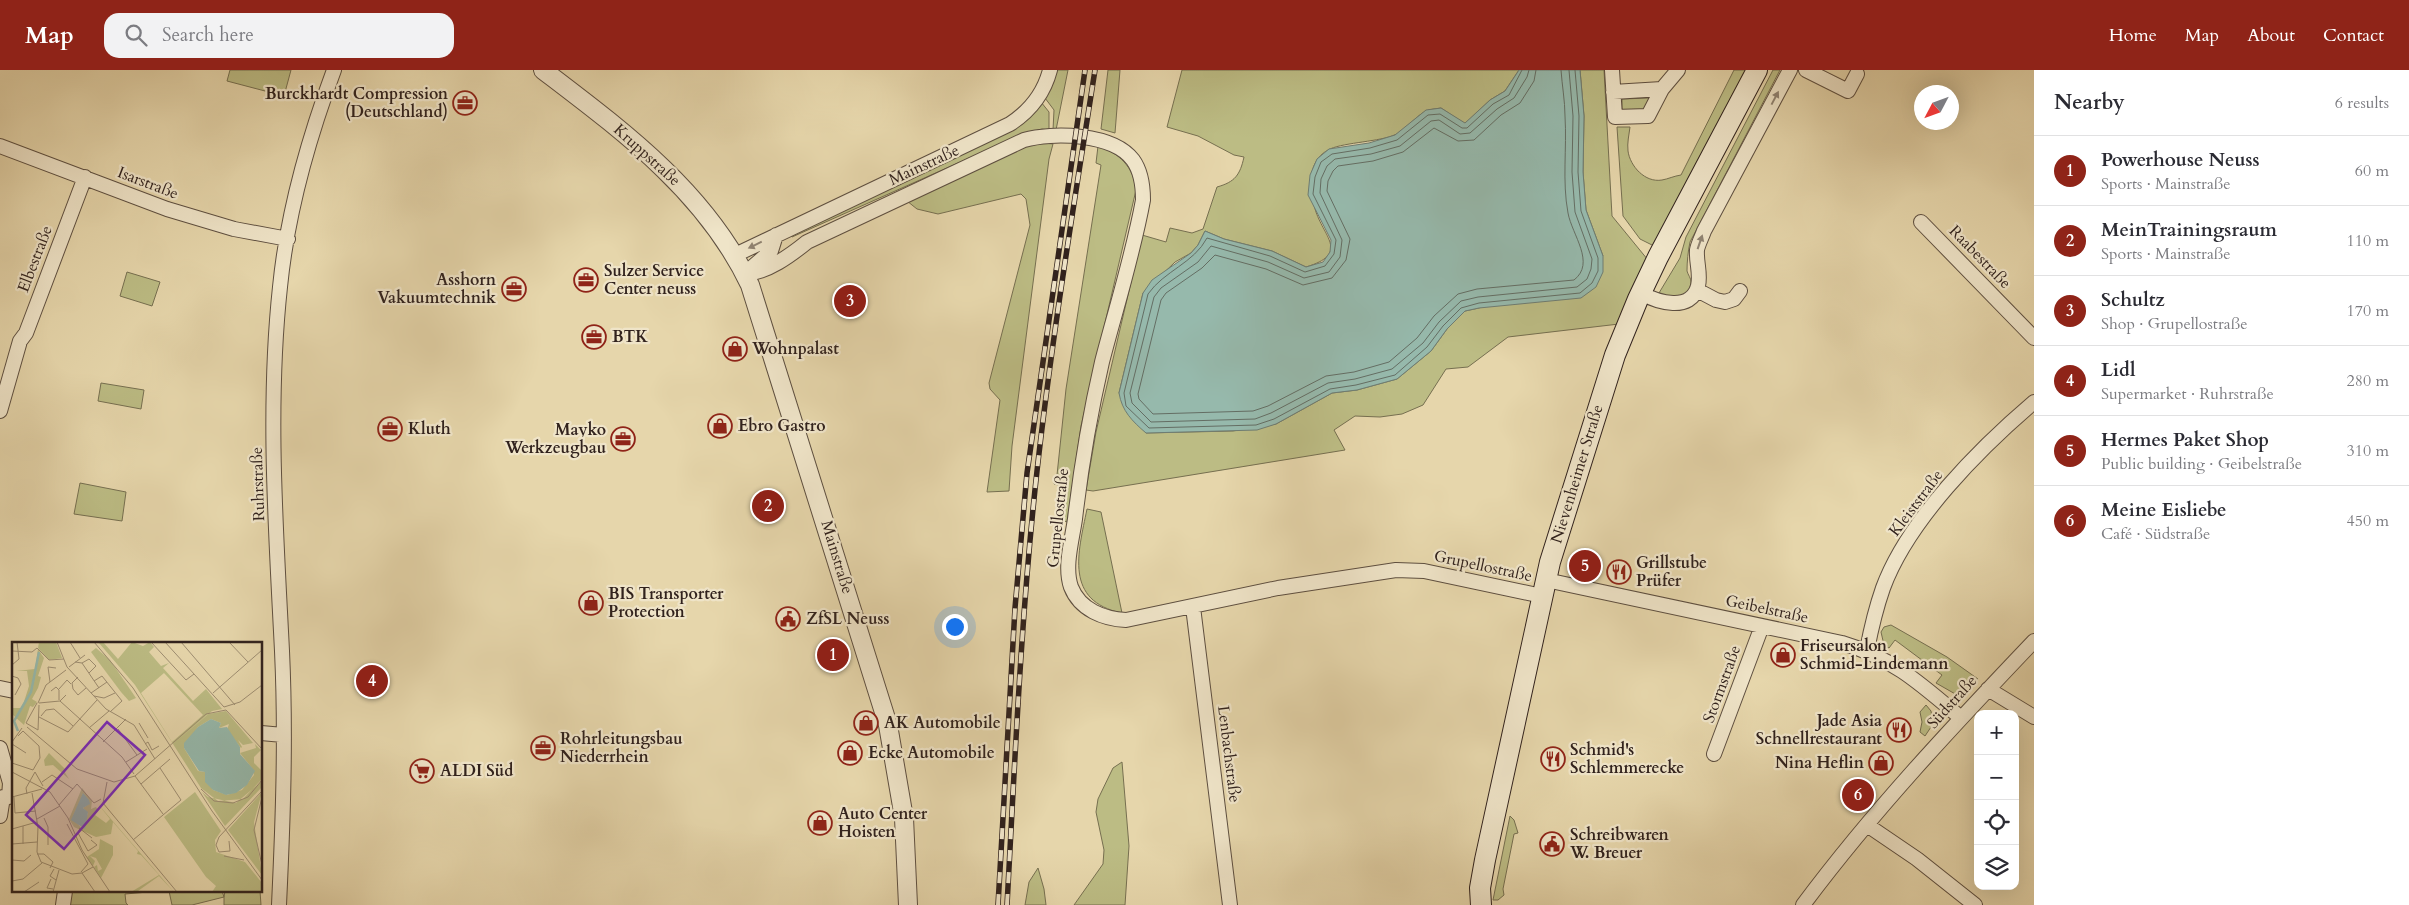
<!DOCTYPE html>
<html lang="en">
<head>
<meta charset="utf-8">
<style>
  body { margin:0; font-family:Cardo,serif; background:#f2f2f3; color:#2b2b33 }
  .controls { position:absolute; right:15px; bottom:15px; display:grid; overflow:hidden; border-radius:10px; box-shadow:0 5px 20px #0002 }
  .controls button { width:45px; height:45px; display:grid; place-items:center; padding:0; border:0; border-bottom:1px solid #e1e1e2; background:#fff; color:#2b2b33; font:25px sans-serif }
  .compass { position:absolute; left:1914px; top:15px; width:45px; height:45px; border-radius:50%; background:#fff; box-shadow:0 5px 20px #0002; rotate:229deg }
  .you { position:absolute; left:954px; top:556px; width:18px; height:18px; margin:-12px; border:4px solid #fff; border-radius:50%; background:#1a73e8; box-shadow:0 0 0 8px #1a73e833 }
  .badge { display:grid; place-items:center; width:32px; height:32px; border-radius:50%; background:#8f2418; color:#fff; font-size:16px; font-weight:700 }
  .pin { position:absolute; translate:-50% -50%; border:2px solid #fff; box-shadow:0 1px 5px #0006 }
  .list { margin:0; padding:0; list-style:none }
  h2 { display:flex; justify-content:space-between; align-items:center; height:65px; margin:0; padding:0 20px; font-size:21px }
  h2 small { font-size:16px; font-weight:400; color:#7c7c81 }
  .list li { display:grid; grid-template-columns:32px 1fr auto; gap:15px; align-items:center; box-sizing:border-box; height:70px; padding:0 20px; border-top:1px solid #e1e1e2 }
  .list b { display:block; font-size:19px; white-space:nowrap }
  .list p { margin:0; font-size:16px; white-space:nowrap; color:#7c7c81 }
  .list em { font-size:16px; font-style:normal; color:#7c7c81 }
  .icon { flex:none; width:28px; height:28px; fill:none; stroke:currentColor; stroke-width:2; stroke-linecap:round; stroke-linejoin:round }
  .map { position:relative; flex:none; width:2034px; height:835px; overflow:hidden }
  header { display:flex; align-items:center; gap:30px; box-sizing:border-box; height:70px; padding:0 25px; background:#8f2418; color:#fff }
  header strong { font-size:24px }
  nav { display:flex; gap:28px; margin-inline-start:auto; font-size:18px }
  .search { width:350px; height:45px; background:#f2f2f3; display:flex; align-items:center; gap:12px; box-sizing:border-box; padding:0 18px; border-radius:15px; color:#7c7c81; font-size:19px }
  main { display:flex }
  aside { flex:1; background:#fff }
  .map>svg:first-child { display:block }
  .green { fill:#bcbc84; stroke:#766f50 }
  .water { fill:#96b9ac; stroke:#6e7d73 }
  .lines { fill:none; stroke-linecap:round; stroke-linejoin:round }
  .shore { stroke:#646e64; stroke-width:1 }
  .minor-casing { stroke:#5e4f40; stroke-width:16 }
  .tertiary-casing { stroke:#5e4f40; stroke-width:20 }
  .secondary-casing { stroke:#31221d; stroke-width:22 }
  .minor { stroke:#efe4c8; stroke-width:14 }
  .tertiary { stroke:#efe4c8; stroke-width:18 }
  .secondary { stroke:#efe4c8; stroke-width:20 }
  .rail-casing { stroke:#31221d; stroke-width:5.5 }
  .rail { stroke:#efe4c8; stroke-width:4; stroke-dasharray:11; stroke-linecap:butt }
  .oneway { fill:#908372 }
  .labels { text-anchor:middle; dominant-baseline:central; stroke-width:4.5; stroke-linejoin:round; paint-order:stroke }
  .poi-label { font-size:16px; font-weight:bold; fill:#31221d; stroke:#efe4c8; text-anchor:start }
  .street-label { font-size:16px; fill:#31221d; stroke:#efe4c8 }
  .inset-river { fill:none; stroke:#96b9ac; stroke-width:2.5 }
  .inset-road { fill:none; stroke:#9e8e72; stroke-width:1 }
  .view { fill:#7b2cbf; fill-opacity:0.15; stroke:#7b2cbf; stroke-width:2.5 }
  .inset-edge { fill:none; stroke:#31221d; stroke-width:2.5 }
</style>
</head>
<body>
<header>
<strong>Map</strong>
<div class="search"><svg class="icon" aria-label="search" viewBox="0 0 24 24"><circle cx="10" cy="10" r="6"/><path d="M15 15l6 6"/></svg>Search here</div>
<nav><a>Home</a><a>Map</a><a>About</a><a>Contact</a></nav>
</header>
<main>
<div class="map">
<svg width="2034" height="835" viewBox="0 0 2034 835">
  <rect width="100%" height="100%" fill="#e6d6ab"/>
  <filter id="stains"><feTurbulence type="fractalNoise" baseFrequency=".004" numOctaves="4"/><feColorMatrix values="0 0 0 0 .2 0 0 0 0 .09 0 0 0 0 .02 0 0 0 .5 -.17"/></filter>
  <radialGradient id="worn" r=".72"><stop offset=".6" stop-color="#630" stop-opacity="0"/><stop offset="1" stop-color="#630" stop-opacity=".3"/></radialGradient>
  <path class="green" d="M230,0H291L284,26L227,11Z
    M1056,0H1068L1056,60H1053L1054,40L1045,28Z
    M1108,0H1120L1115,63L1101,59Z
    M1182,0H1519L1505,21L1490,30L1465,54L1441,38C1436,39 1430,39 1426,41C1414,47 1405,62 1392,66C1375,72 1340,73 1328,80C1306,92 1309,121 1316,142C1325,168 1349,184 1306,197L1272,181L1224,169L1205,161L1198,175L1191,183L1175,192L1143,223L1119,323L1146,363L1233,361L1276,354L1332,323L1357,320L1397,309L1431,281L1447,259L1465,241L1479,238L1603,186L1586,140L1583,102L1584,46L1580,0H1604L1612,146L1648,190L1619,254L1508,267L1468,297L1446,299L1423,335L1402,344L1380,347L1355,346L1334,360L1345,380L1093,421L1086,420L1096,362L1142,165L1166,172L1170,158L1192,163L1203,159L1217,117C1235,112 1240,105 1244,87L1234,85L1198,66L1167,57Z
    M1734,0H1747L1654,176L1640,169L1623,146L1617,57H1630C1629,65 1627,73 1628,81C1630,96 1645,113 1662,110C1668,109 1674,106 1681,105Z
    M1773,0H1780L1690,172C1688,181 1687,192 1687,201C1688,205 1691,208 1691,212C1690,229 1671,229 1659,223L1680,188L1686,167Z
    M1650,28L1645,40L1624,42L1622,40V29Z
    M1041,32L1049,42V60L1042,59L1023,64L792,167L791,165Z
    M1036,72L1053,74L1049,89L1012,376L1009,421L987,422L1000,330L990,319L989,313L1030,155L1026,129L1021,124L938,144L917,139L907,131Z
    M1098,76C1119,83 1134,97 1136,120L1081,356L1067,452L1062,450L1067,417L1054,414L1057,405L1066,319L1101,95L1096,93Z
    M127,202L160,212L152,236L120,226Z
    M101,313L144,320L141,339L98,331Z
    M80,413L126,422L122,451L74,444Z
    M1087,439L1101,442L1122,543C1064,531 1078,483 1087,439Z
    M1891,555L1947,587L1978,609L1964,621L1957,625L1936,613L1942,605L1895,570L1889,578L1884,575L1881,562L1884,557Z
    M1926,635L1931,641L1933,654L1925,666L1920,662L1922,652L1920,642Z
    M1122,692L1129,776L1125,835H1074L1103,794L1104,780L1096,742L1098,729L1113,698Z
    M1510,746L1514,750L1518,763L1514,764L1503,819L1504,825L1498,830H1493Z
    M1038,798L1044,819L1046,835H1025L1029,812Z
    M70,821H148V822L125,824L126,833L128,835H68Z
    M169,821H222L224,827L225,821H260L261,835H224V827L192,835H172Z"/>
  <path class="water" d="M1519,0H1580L1584,46L1583,102L1586,140L1603,186V202L1596,217L1581,228L1479,238L1465,241L1447,259L1431,281L1397,309L1357,320L1332,323L1276,354L1257,360L1146,363C1132,351 1122,341 1119,323L1143,223L1152,210L1191,183L1198,175L1205,161L1224,169L1272,181L1306,197L1323,192L1330,182L1331,170L1308,125L1310,105L1317,89L1329,79L1369,73L1395,65L1426,40L1441,38L1465,53L1490,30L1505,21Z"/>
  <g class="lines">
    <path class="shore" d="M1522,0L1509,25L1493,34L1467,58H1462L1440,44L1428,45L1397,70L1370,78L1332,84L1321,92L1315,107L1313,124L1336,170L1334,184L1325,196L1305,202L1270,186L1207,168C1194,193 1164,201 1148,224L1124,323L1126,336L1149,358L1256,355L1274,349L1330,319L1356,315L1395,305L1427,277L1443,256L1461,238L1479,233L1580,223L1592,213L1598,201V188L1581,141L1578,102L1579,46L1575,0
      M1529,0L1527,7L1514,28L1497,39L1470,63L1460,64L1439,50L1431,51L1400,76L1371,84L1335,89L1327,96L1321,109L1320,123L1342,170L1340,187L1329,202L1304,208L1268,192L1211,176L1198,192L1161,218L1154,227L1130,323L1132,333L1151,352L1255,349L1271,343L1328,313L1355,309L1392,299L1423,273L1439,252L1461,231L1478,227L1577,217L1587,209L1591,199L1592,189L1575,142L1572,102L1573,46L1569,0
      M1536,0L1534,11L1520,33L1501,45L1474,70L1458,71L1434,58L1403,82L1373,91L1338,96L1333,101L1328,111L1327,121L1350,169L1346,190L1332,208L1303,215L1266,199L1215,185L1202,198L1166,223L1161,230L1138,324L1139,329L1153,344L1253,341L1268,336L1326,306L1354,302L1389,292L1417,268L1434,246L1458,224L1477,219L1574,210C1596,193 1572,165 1568,143C1562,111 1567,79 1565,46C1565,31 1562,15 1561,0"/>
    <g class="minor-casing">
      <path id="minor" d="M1612,0L1615,47L1648,46L1662,19
        M1806,0L1848,21L1857,4
        M1613,22L1662,19L1678,0
        M0,76L167,139L234,159L288,169
        M1921,152L2034,268
        M735,185L1010,54C1030,41 1044,23 1050,0
        M750,199L771,181L776,165
        M745,204C767,203 791,185 807,172L1024,70C1052,62 1113,63 1133,90C1141,101 1143,116 1143,130C1133,185 1116,238 1102,292C1090,344 1081,397 1075,449C1072,470 1064,497 1071,517C1080,540 1104,549 1126,550L1278,518L1396,500L1424,501L1542,526
        M1697,220L1716,230L1725,232L1734,229L1740,221
        M1641,223C1657,232 1691,243 1698,216C1701,204 1696,192 1697,180C1698,174 1702,167 1704,161L1790,0
        M0,341L20,271L26,263L85,107
        M1546,510L1842,573C1893,588 1922,615 1961,648
        M1193,537L1230,835
        M1867,580C1871,559 1876,538 1883,518C1908,450 1980,378 2034,332
        M0,618L14,621
        M1988,619L2034,647
        M261,663L283,665
        M0,678L10,713L9,727
        M1714,684L1762,556
        M0,746L3,727
        M1867,755L1917,789L1975,835
        M63,835L65,821
        M279,835C283,750 286,666 282,581C276,460 267,338 280,217C287,146 309,67 334,0
        M1803,835C1873,741 1954,655 2034,571"/>
    </g>
    <g class="tertiary-casing">
      <path id="tertiary" d="M543,0C623,61 706,122 750,215L888,655L904,748L908,835"/>
    </g>
    <g class="secondary-casing">
      <path id="secondary" d="M1481,835L1480,818L1485,790L1550,492L1615,285L1638,229L1658,187L1757,0"/>
    </g>
    <use href="#minor" class="minor"/>
    <use href="#tertiary" class="tertiary"/>
    <use href="#secondary" class="secondary"/>
    <g class="rail-casing">
      <path id="rail" d="M998,835L1015,538L1027,403L1085,0
        M1007,835C1015,690 1021,545 1037,401C1052,267 1074,134 1095,0"/>
    </g>
    <use href="#rail" class="rail"/>
  </g>
  <defs><path id="oneway-solid" d="M-6-.8H1V-3.2L6.5 0L1 3.2V.8H-6Z" transform="scale(1.25)"/></defs>
  <g class="oneway">
    <use href="#oneway-solid" transform="translate(1775 28) rotate(-62)"/>
    <use href="#oneway-solid" transform="translate(1700 172) rotate(-71)"/>
    <use href="#oneway-solid" transform="translate(755 175) rotate(154)"/>
  </g>
  <defs>
    <g id="office-ring" transform="scale(1.25)"><circle r="9.5" fill="#efe4c8" stroke="#8f2418" stroke-width="1.5"/><path d="M-6-3h4V-5.5h4V-3h4V5H-6ZM-1-4.5V-3h2v-1.5ZM-6 0V1H6V0Z" fill="#8f2418"/></g>
    <g id="shop-ring" transform="scale(1.25)"><circle r="9.5" fill="#efe4c8" stroke="#8f2418" stroke-width="1.5"/><path d="M-5-2.5h2.3a2.7 3.5 0 0 1 5.4 0H5L5.5 6h-11ZM-1.5-2.5h3a1.5 2.3 0 0 0-3 0Z" fill="#8f2418"/></g>
    <g id="restaurant-ring" transform="scale(1.25)"><circle r="9.5" fill="#efe4c8" stroke="#8f2418" stroke-width="1.5"/><path d="M-5-6h1v4h1v-4h1v4h1v-4h1v5L-1.5 .5V6h-2V.5L-5-1ZM5-6V6H3V1.5H1.5Q1.5-4 5-6Z" fill="#8f2418"/></g>
    <g id="civic-ring" transform="scale(1.25)"><circle r="9.5" fill="#efe4c8" stroke="#8f2418" stroke-width="1.5"/><path d="M-.6-6.5H3V-4.5H.6V-3L4-1V1h2V6H-6V1h2V-1L-.6-3ZM-1.2 2.5V6h2.4V2.5Z" fill="#8f2418"/></g>
    <g id="supermarket-ring" transform="scale(1.25)"><circle r="9.5" fill="#efe4c8" stroke="#8f2418" stroke-width="1.5"/><path d="M-6-5.5h2.5l.6 2H6L4.5 2H-2.5L-4.4-4H-6ZM-1.5 3.2a1.3 1.3 0 1 0 .1 0ZM3 3.2a1.3 1.3 0 1 0 .1 0Z" fill="#8f2418"/></g>
  </defs>
  <g fill-rule="evenodd">
    <use href="#office-ring" x="465" y="33"/>
    <use href="#office-ring" x="586" y="210"/>
    <use href="#office-ring" x="514" y="219"/>
    <use href="#office-ring" x="594" y="267"/>
    <use href="#shop-ring" x="735" y="279"/>
    <use href="#shop-ring" x="720" y="356"/>
    <use href="#office-ring" x="390" y="359"/>
    <use href="#office-ring" x="623" y="369"/>
    <use href="#restaurant-ring" x="1619" y="502"/>
    <use href="#shop-ring" x="591" y="533"/>
    <use href="#civic-ring" x="788" y="549"/>
    <use href="#shop-ring" x="1783" y="585"/>
    <use href="#shop-ring" x="866" y="653"/>
    <use href="#restaurant-ring" x="1899" y="660"/>
    <use href="#office-ring" x="543" y="678"/>
    <use href="#shop-ring" x="850" y="683"/>
    <use href="#restaurant-ring" x="1553" y="689"/>
    <use href="#shop-ring" x="1881" y="693"/>
    <use href="#supermarket-ring" x="422" y="701"/>
    <use href="#shop-ring" x="820" y="753"/>
    <use href="#civic-ring" x="1552" y="774"/>
  </g>
  <g class="labels">
    <g class="poi-label">
      <text x="448" y="24" text-anchor="end">Burckhardt Compression<tspan x="448" dy="18">(Deutschland)</tspan></text>
      <text x="604" y="201">Sulzer Service<tspan x="604" dy="18">Center neuss</tspan></text>
      <text x="496" y="210" text-anchor="end">Asshorn<tspan x="496" dy="18">Vakuumtechnik</tspan></text>
      <text x="612" y="267">BTK</text>
      <text x="752" y="279">Wohnpalast</text>
      <text x="738" y="356">Ebro Gastro</text>
      <text x="408" y="359">Kluth</text>
      <text x="606" y="360" text-anchor="end">Mayko<tspan x="606" dy="18">Werkzeugbau</tspan></text>
      <text x="1636" y="493">Grillstube<tspan x="1636" dy="18">Prüfer</tspan></text>
      <text x="608" y="524">BIS Transporter<tspan x="608" dy="18">Protection</tspan></text>
      <text x="806" y="549">ZfSL Neuss</text>
      <text x="1800" y="576">Friseursalon<tspan x="1800" dy="18">Schmid-Lindemann</tspan></text>
      <text x="1882" y="651" text-anchor="end">Jade Asia<tspan x="1882" dy="18">Schnellrestaurant</tspan></text>
      <text x="884" y="653">AK Automobile</text>
      <text x="560" y="669">Rohrleitungsbau<tspan x="560" dy="18">Niederrhein</tspan></text>
      <text x="1570" y="680">Schmid's<tspan x="1570" dy="18">Schlemmerecke</tspan></text>
      <text x="868" y="683">Ecke Automobile</text>
      <text x="1864" y="693" text-anchor="end">Nina Heflin</text>
      <text x="440" y="701">ALDI Süd</text>
      <text x="838" y="744">Auto Center<tspan x="838" dy="18">Hoisten</tspan></text>
      <text x="1570" y="765">Schreibwaren<tspan x="1570" dy="18">W. Breuer</tspan></text>
    </g>
    <g class="street-label">
      <text transform="translate(647 85) rotate(42)">Kruppstraße</text>
      <text transform="translate(924 95) rotate(-25)">Mainstraße</text>
      <text transform="translate(148 113) rotate(21)">Isarstraße</text>
      <text transform="translate(1980 187) rotate(46)">Raabestraße</text>
      <text transform="translate(35 189) rotate(-69)">Elbestraße</text>
      <text transform="translate(1577 404) rotate(-73)">Nievenheimer Straße</text>
      <text transform="translate(258 414) rotate(-92)">Ruhrstraße</text>
      <text transform="translate(1916 433) rotate(-53)">Kleiststraße</text>
      <text transform="translate(1058 448) rotate(-84)">Grupellostraße</text>
      <text transform="translate(837 487) rotate(73)">Mainstraße</text>
      <text transform="translate(1483 496) rotate(12)">Grupellostraße</text>
      <text transform="translate(1767 539) rotate(12)">Geibelstraße</text>
      <text transform="translate(1722 614) rotate(-70)">Stormstraße</text>
      <text transform="translate(1952 632) rotate(-48)">Südstraße</text>
      <text transform="translate(1229 684) rotate(83)">Lenbachstraße</text>
    </g>
  </g>
  <g transform="translate(12 572)">
    <rect width="250" height="250" fill="#e6d6ab"/>
    <path d="M27,0H44L50,16L37,18L26,6ZM91,0L106,17L120,0L131,4L138,0L142,5L137,10L149,24L157,21L151,26L181,59L194,47L210,67L200,69L161,102L123,43L87,1ZM152,31L191,73L160,100L129,51ZM84,6L98,18L124,56L117,59L109,50L79,10ZM26,7L32,16L26,34L29,35L26,46L20,57L25,60L21,65L18,64L12,83L0,72V66H10L17,44L15,29H4L23,27ZM214,69L241,101L231,103L226,98L230,105L229,106L215,88L217,82L207,86L209,81L199,77L186,85L172,106L186,129L193,130L201,148L215,153L230,148L242,133L240,126L228,111L244,106L243,102L249,108L242,115V121L250,129V137L231,157L206,159L189,146L161,102L196,72ZM37,111L54,128L52,129L57,137L41,123L33,124L32,118ZM250,139V145L213,184L190,150L196,155L224,161ZM70,146L80,159L79,167L84,165L86,168L83,173L94,181L98,177L86,162L162,250L147,234L126,249L119,250L147,233L129,213L125,212L126,209L101,180L99,192L84,195L62,185L57,177ZM71,152L77,162L71,166L76,171L70,186L60,177ZM183,150L209,189L203,198L204,210L233,220L250,241V250H200L204,244L194,235L152,175ZM250,150L242,180L250,233L216,188ZM88,197L101,204V213L89,236L82,225L85,223L86,229L90,227L84,216L78,214L83,219L81,224L75,215L87,207Z" fill="#bcbc84" fill-rule="evenodd"/>
    <path d="M199,77L209,81L207,86L215,85L228,105V112L243,129L235,143L224,151L214,153L201,148L193,140V130L187,129L172,106V101L186,85ZM71,151L77,158L78,162L71,166L76,170L73,187L59,178Z" fill="#96b9ac"/>
    <path class="inset-river" d="M6,89L2,79L19,50L27,10"/>
    <path class="inset-road" d="M45,0L55,25M58,0L68,16M82,0L121,46L200,169L250,238M139,0L174,38L182,32M153,0L212,65M169,0L223,63M217,0L236,20M0,9L20,10L25,6L37,18L52,17M63,20L70,21L87,46M70,21L77,17L84,24L77,31M0,23L7,17L5,0M55,25L94,67L122,83L143,117M57,25L73,13M0,34L6,36L9,42L3,53M66,35L60,41L61,47L66,53L74,46M82,39L90,34L110,59L98,70M38,40L36,25L44,26M47,47L55,38L59,42M39,49L44,45L47,48V58M79,51L95,40M201,51L250,8M82,54L92,56L103,51M48,59L110,115L122,132M25,61L14,81L26,88M26,61L34,43L54,28M27,61L48,59L54,53M212,65L228,60L250,43M214,68L250,107M29,74L34,68L42,67L61,84M27,75L56,90L85,58M127,81L136,96M15,85L65,127L102,140L123,134L194,72L214,68M77,86L97,69M106,87L125,113M26,88L27,63M6,94L11,89L27,104L28,116L21,128M0,100L10,86M91,100L114,77M0,102L14,111M133,102L136,100L140,108L147,104M114,120L135,107M0,121L21,128M0,130L38,150L56,176L70,208L98,250M23,130L31,144M123,134L151,172M30,140L40,133L61,147M95,140L91,161L165,250M129,142L158,117M189,147L202,159L221,161L236,155L250,138M20,151L26,185L25,210L29,220L60,232L70,231L81,225M15,152L14,146L23,130M0,155L30,147M2,155L3,171L24,169M250,155L242,188L250,223M47,163L65,142L82,161L89,157M32,176L36,185V203M25,177L48,164M55,182L76,222L69,230M11,184V202M67,186L80,196M68,186L66,191L76,209L85,203L79,198M0,187L25,180M121,198L169,158L148,126M217,199L218,209L207,210L204,203L207,195L250,149M0,202L25,200M25,212H32L41,220L38,226M212,214L232,218M0,218L12,219L19,213M42,227L38,234L44,238M70,231L83,250M39,237L35,246L41,247M0,239L11,237L30,221M12,250L27,240M41,250L47,228"/>
    <path class="view" d="M95,80L133,113L52,207L14,173Z"/>
    <rect width="250" height="250" class="inset-edge"/>
  </g>
  <rect width="100%" height="100%" filter="url(#stains)"/>
  <rect width="100%" height="100%" fill="url(#worn)"/>
</svg>
<div class="controls">
<button>+</button>
<button>−</button>
<button><svg class="icon" aria-label="locate" viewBox="0 0 24 24"><circle cx="12" cy="12" r="6"/><path d="M12 2v4M12 18v4M2 12h4M18 12h4"/></svg></button>
<button><svg class="icon" aria-label="layers" viewBox="0 0 24 24"><path d="M12 4l9 5-9 5-9-5zM3 14l9 5 9-5"/></svg></button>
</div>
<svg class="compass" viewBox="-18 -18 36 36"><path d="M0-13l5 13h-10z" fill="#e53935"/><path d="M0 13l5-13h-10z" fill="#7c7c81"/></svg>
<div class="you"></div>
<div class="pin badge" style="left:833px;top:585px">1</div>
<div class="pin badge" style="left:768px;top:436px">2</div>
<div class="pin badge" style="left:850px;top:231px">3</div>
<div class="pin badge" style="left:372px;top:611px">4</div>
<div class="pin badge" style="left:1585px;top:496px">5</div>
<div class="pin badge" style="left:1858px;top:725px">6</div>
</div>
<aside>
<h2>Nearby<small>6 results</small></h2>
<ul class="list">
<li><span class="badge">1</span><div><b>Powerhouse Neuss</b><p>Sports · Mainstraße</p></div><em>60 m</em></li>
<li><span class="badge">2</span><div><b>MeinTrainingsraum</b><p>Sports · Mainstraße</p></div><em>110 m</em></li>
<li><span class="badge">3</span><div><b>Schultz</b><p>Shop · Grupellostraße</p></div><em>170 m</em></li>
<li><span class="badge">4</span><div><b>Lidl</b><p>Supermarket · Ruhrstraße</p></div><em>280 m</em></li>
<li><span class="badge">5</span><div><b>Hermes Paket Shop</b><p>Public building · Geibelstraße</p></div><em>310 m</em></li>
<li><span class="badge">6</span><div><b>Meine Eisliebe</b><p>Café · Südstraße</p></div><em>450 m</em></li>
</ul>
</aside>
</main>
</body>
</html>
